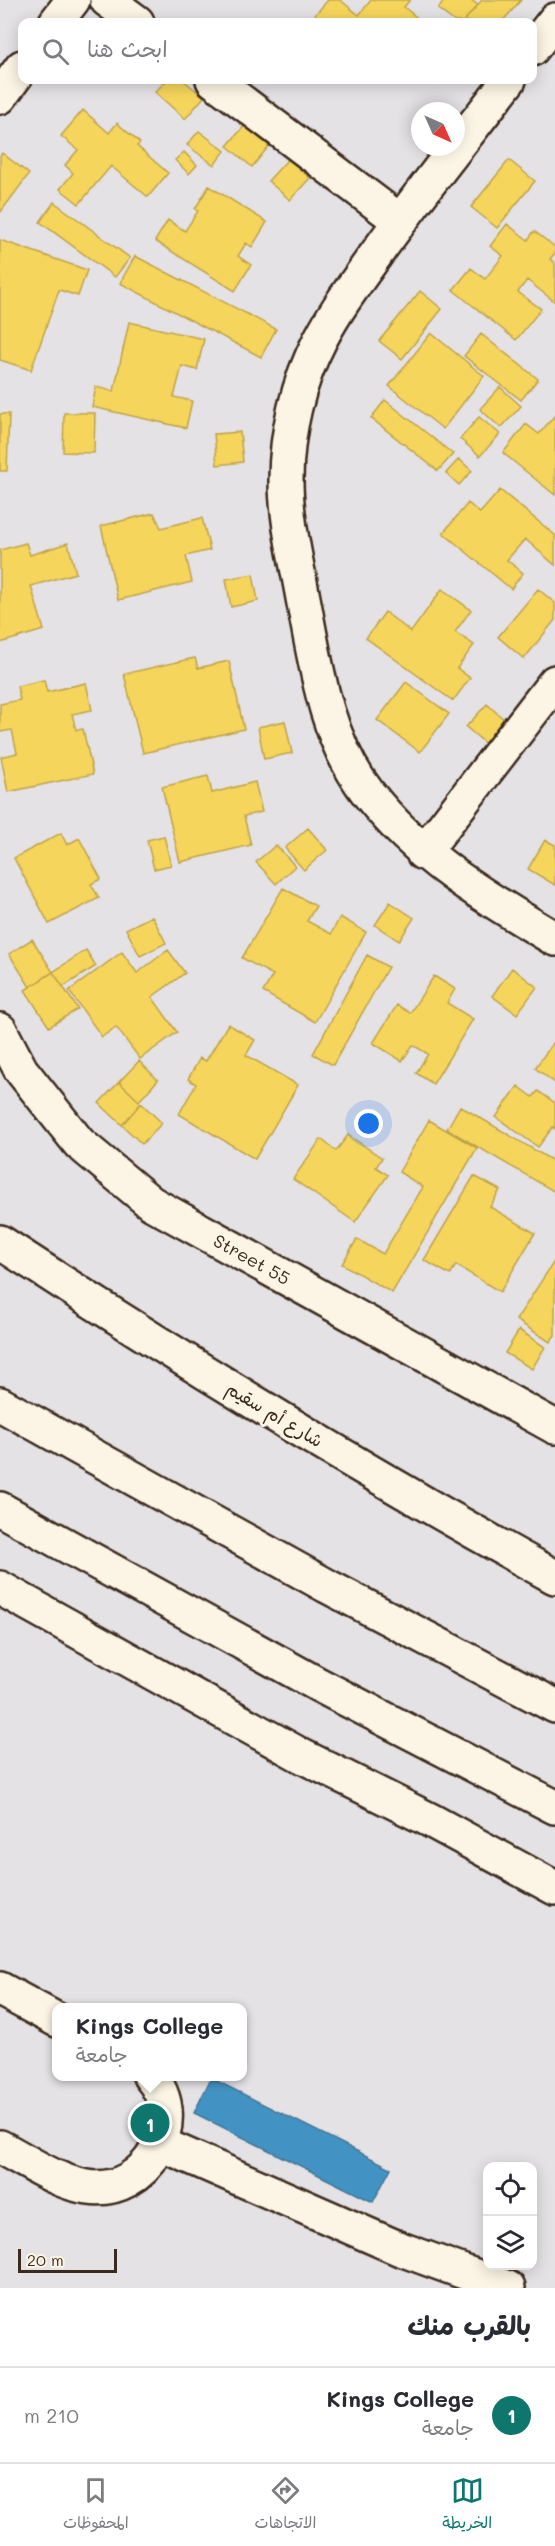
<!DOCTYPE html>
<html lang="ar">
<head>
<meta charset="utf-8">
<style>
  body { margin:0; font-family:Mali,"Playpen Sans Arabic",sans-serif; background:#f2f2f3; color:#2b2b33; direction:rtl }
  .controls { position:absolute; right:18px; bottom:18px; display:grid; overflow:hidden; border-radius:12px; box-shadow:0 3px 15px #0003 }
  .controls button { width:54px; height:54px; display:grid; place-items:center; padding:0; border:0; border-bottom:2px solid #e1e1e2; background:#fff; color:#2b2b33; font:30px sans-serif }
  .compass { position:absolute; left:411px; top:102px; width:54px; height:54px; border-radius:50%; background:#fff; box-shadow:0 3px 15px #0003; rotate:135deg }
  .scale { position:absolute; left:18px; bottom:15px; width:99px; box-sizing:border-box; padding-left:6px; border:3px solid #3b2a1e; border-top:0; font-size:16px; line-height:21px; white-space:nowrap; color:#3b2a1e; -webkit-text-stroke:4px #fcf5e5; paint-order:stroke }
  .you { position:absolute; left:369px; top:1124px; width:21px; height:21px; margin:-15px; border:4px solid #fff; border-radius:50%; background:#1a73e8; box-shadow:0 0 0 9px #1a73e833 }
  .badge { display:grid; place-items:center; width:39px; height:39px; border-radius:50%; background:#0f766e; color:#fff; font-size:20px; font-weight:700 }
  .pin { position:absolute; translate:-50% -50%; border:3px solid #fff; box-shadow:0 2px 6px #0006 }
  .popup { position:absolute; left:52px; top:2003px; width:195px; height:78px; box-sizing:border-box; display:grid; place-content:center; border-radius:12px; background:#fff; filter:drop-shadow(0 2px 4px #0005); font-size:20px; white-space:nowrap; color:#7c7c81 }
  .popup b { font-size:22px; color:#2b2b33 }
  .popup::after { content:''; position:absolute; left:50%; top:100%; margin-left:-12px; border:12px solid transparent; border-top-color:#fff }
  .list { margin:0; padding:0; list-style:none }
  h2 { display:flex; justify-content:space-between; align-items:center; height:78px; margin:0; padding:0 24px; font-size:26px }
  h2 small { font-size:20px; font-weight:400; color:#7c7c81 }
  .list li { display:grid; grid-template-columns:39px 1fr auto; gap:18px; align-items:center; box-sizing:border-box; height:96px; padding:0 24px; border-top:2px solid #e1e1e2 }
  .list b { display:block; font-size:22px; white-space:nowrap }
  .list p { margin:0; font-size:20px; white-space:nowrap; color:#7c7c81 }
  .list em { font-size:20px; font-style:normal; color:#7c7c81 }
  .icon { flex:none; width:33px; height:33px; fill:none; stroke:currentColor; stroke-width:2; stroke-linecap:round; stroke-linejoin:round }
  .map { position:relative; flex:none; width:555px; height:2288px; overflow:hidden; direction:ltr }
  .search { position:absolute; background:#fff; box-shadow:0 3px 15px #0003; left:18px; right:18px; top:18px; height:66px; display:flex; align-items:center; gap:15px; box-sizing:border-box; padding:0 21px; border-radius:12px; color:#7c7c81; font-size:22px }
  .sheet { height:174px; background:#fff }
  nav { display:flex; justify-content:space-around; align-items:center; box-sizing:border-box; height:84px; border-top:2px solid #e1e1e2; background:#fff; font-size:16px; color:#7c7c81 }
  nav a { display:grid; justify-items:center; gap:3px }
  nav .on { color:#0f766e }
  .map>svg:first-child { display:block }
  .homes { fill:#f6d55c; stroke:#bea249; stroke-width:1.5 }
  .schools { fill:#4393c3; stroke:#417492; stroke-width:1.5 }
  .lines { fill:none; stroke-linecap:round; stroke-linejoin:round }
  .minor-casing { stroke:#3b2a1e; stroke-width:38 }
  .major-casing { stroke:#3b2a1e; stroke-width:38 }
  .minor { stroke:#fcf5e5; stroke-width:33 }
  .major { stroke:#fcf5e5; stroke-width:33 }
  .labels { text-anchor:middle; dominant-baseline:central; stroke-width:6; stroke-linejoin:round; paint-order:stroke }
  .street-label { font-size:18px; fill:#3b2a1e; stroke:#fcf5e5 }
</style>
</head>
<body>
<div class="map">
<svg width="555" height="2288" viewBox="0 0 555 2288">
  <rect width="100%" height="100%" fill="#e5e2e6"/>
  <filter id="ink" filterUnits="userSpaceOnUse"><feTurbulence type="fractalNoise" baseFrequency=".0167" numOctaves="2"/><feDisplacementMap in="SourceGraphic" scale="12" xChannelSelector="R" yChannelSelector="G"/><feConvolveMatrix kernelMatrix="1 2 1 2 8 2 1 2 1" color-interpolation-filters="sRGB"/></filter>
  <g filter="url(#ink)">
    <path class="homes" d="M328,0H340L359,15L371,0H410L404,7L421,21L322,22L314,16Z
      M445,0H471L478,5L463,22H455L438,9Z
      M482,0H521L502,22H463Z
      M167,80H183L204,97L185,119L155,92Z
      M83,110L109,133L117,123L140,143L137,146L168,173L148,197L111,166L79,204L60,189L73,173L65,165L78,150L61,136Z
      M245,125L269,146L252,167L227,146Z
      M199,131L225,151L214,165L187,145Z
      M184,152L197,165L189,174L175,160Z
      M2,153L29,174L0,213V156Z
      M288,159L310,178L290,200L268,181Z
      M509,160L535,181L497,228L471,207Z
      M209,186L267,222L252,247L246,243L238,256L251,265L235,291L155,241L168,220L185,231L198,211L195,209Z
      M54,202L130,258L115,277L40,222Z
      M507,224L528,240L534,231L555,247V253L550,259L555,263V302L527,280L518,292L541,309L516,340L453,290L471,268L485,279L503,256L490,246Z
      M0,240L87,270L78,296L59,290L31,370L0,360Z
      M135,256L276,329L261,357L120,283Z
      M420,291L442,309L402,359L379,341Z
      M129,322L204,339L197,370L182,366L174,397L192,401L186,428L92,407L96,387L114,391Z
      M431,333L484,376L443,429L389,386Z
      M481,334L538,379L521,400L464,356Z
      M500,387L521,406L501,428L480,409Z
      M385,400L453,454L438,471L371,418Z
      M64,413H95L94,453L63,452Z
      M0,414H9L7,471H0Z
      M555,415V495L503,453L526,424L539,434Z
      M479,417L500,434L480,456L460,439Z
      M240,432L243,462L217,465L214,434Z
      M459,459L472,471L459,485L446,473Z
      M500,490L555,535V565L525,539L507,560L523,573L511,589L443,533L468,503L480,513Z
      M154,513L161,528L202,518L210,550L186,556L192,582L118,600L101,526Z
      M26,543L30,555L68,543L76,573L31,586L44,630L0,643V550Z
      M253,574L258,601L231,607L226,579Z
      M442,589L471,610L455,632L474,645L457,668L470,678L453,701L366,638L385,612L411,632Z
      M538,589L555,603V620L524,659L498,637Z
      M195,658L198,668L229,661L244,729L143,753L124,674Z
      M44,680L47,692L86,683L92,710L72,714L76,730L83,729L93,774L8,792L1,757L17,753L12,730L0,732V704L20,700L17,686Z
      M406,682L449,714L420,752L377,720Z
      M487,704L507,722L487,745L466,727Z
      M285,721L292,753L264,759L258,727Z
      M208,776L212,793L255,782L262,812L244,816L251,845L180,862L162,787Z
      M308,828L327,850L304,870L285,848Z
      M61,833L67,845L79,838L101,879L91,884L99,898L49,924L14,858Z
      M164,836L171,865L154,869L147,840Z
      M545,840L555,845V885L528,869Z
      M276,845L295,866L276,884L256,862Z
      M283,888L316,906L307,921L331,934L340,917L366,932L315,1022L263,992L273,975L242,958Z
      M390,902L414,918L399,941L375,925Z
      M152,916L166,943L140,956L126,929Z
      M32,939L53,972L30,987L9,954Z
      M86,950L96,966L63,987L53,972Z
      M168,950L185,973L152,997L177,1032L140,1059L116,1027L102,1037L69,991L122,952L137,973Z
      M367,955L388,967L333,1065L313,1054Z
      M512,968L537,987L517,1014L492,996Z
      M53,972L78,1009L49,1027L25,990Z
      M434,976L455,989L447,1003L473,1019L433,1084L416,1073L428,1054L413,1045L402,1061L373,1043L397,1005L410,1013Z
      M228,1024L255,1040L246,1055L298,1085L255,1159L179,1114L196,1084L188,1079L200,1058L206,1061Z
      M553,1043L555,1044V1083L535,1068Z
      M139,1061L158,1080L139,1101L119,1082Z
      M119,1082L141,1103L122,1125L99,1103Z
      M518,1086L533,1097L538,1091L555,1103V1129L553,1127L538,1147L496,1117Z
      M141,1103L162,1123L142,1144L122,1125Z
      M460,1106L553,1161L555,1158V1192L447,1129Z
      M429,1120L477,1148L392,1293L342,1264L357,1239L383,1254L423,1187L399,1172Z
      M348,1135L382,1158L376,1167L388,1175L355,1222L293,1179L321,1139L336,1151Z
      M474,1176L500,1190L490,1207L535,1233L500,1292L456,1265L450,1275L424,1260Z
      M555,1260V1335L550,1342L516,1320Z
      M519,1330L545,1347L532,1369L505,1353Z"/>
    <path class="schools" d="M211,2078L391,2168L373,2202L194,2113Z"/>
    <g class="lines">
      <g class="minor-casing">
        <path id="minor" d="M107,0L137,22
          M56,22L73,0
          M532,49L555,20
          M213,80L400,221
          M509,80C465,137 419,194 377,253C357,281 336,309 320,340C298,382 286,433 286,480C286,520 296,559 303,598C316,665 325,738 368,793C418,858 486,898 555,939
          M0,97L22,67
          M423,853L555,682
          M0,1030L21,1070L79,1143L151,1203L555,1427
          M0,1989L57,2020
          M161,2144L398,2248L508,2288
          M0,2147C27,2161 58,2183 88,2187C146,2196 190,2121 150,2076"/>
      </g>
      <g class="major-casing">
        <path id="major" d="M0,1242C181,1360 366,1473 555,1577
          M0,1404L327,1586L555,1706
          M0,1509L319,1685L555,1807
          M0,1588L302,1756L430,1820L555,1888"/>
      </g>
      <use href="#minor" class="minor"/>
      <use href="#major" class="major"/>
    </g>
  </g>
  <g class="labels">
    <g class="street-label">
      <text transform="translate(252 1259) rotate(29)">Street 55</text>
      <text transform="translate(275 1414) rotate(31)">شارع أم سقيم</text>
    </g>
  </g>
</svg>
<div class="controls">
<button><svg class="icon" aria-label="locate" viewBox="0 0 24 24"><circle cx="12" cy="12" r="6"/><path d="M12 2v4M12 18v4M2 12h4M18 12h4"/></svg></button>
<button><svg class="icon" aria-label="layers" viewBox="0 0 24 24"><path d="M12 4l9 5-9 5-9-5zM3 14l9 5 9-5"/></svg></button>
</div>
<svg class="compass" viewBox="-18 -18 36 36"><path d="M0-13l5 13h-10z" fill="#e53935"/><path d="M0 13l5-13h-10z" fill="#7c7c81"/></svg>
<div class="scale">20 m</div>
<div class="you"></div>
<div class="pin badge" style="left:150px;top:2123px">1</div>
<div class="popup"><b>Kings College</b>جامعة</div>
<div class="search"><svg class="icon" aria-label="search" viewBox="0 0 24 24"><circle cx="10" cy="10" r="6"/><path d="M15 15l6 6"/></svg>ابحث هنا</div>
</div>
<section class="sheet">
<h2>بالقرب منك<small></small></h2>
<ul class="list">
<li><span class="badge">1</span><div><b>Kings College</b><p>جامعة</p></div><em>210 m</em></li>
</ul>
</section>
<nav>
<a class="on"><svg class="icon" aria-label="map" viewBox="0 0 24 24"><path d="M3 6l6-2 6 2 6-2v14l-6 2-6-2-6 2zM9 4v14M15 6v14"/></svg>الخريطة</a>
<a><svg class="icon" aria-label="directions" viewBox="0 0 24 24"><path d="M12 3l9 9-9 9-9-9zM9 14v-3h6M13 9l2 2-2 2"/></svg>الاتجاهات</a>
<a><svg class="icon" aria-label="saved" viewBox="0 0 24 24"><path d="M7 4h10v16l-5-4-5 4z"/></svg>المحفوظات</a>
</nav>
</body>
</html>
